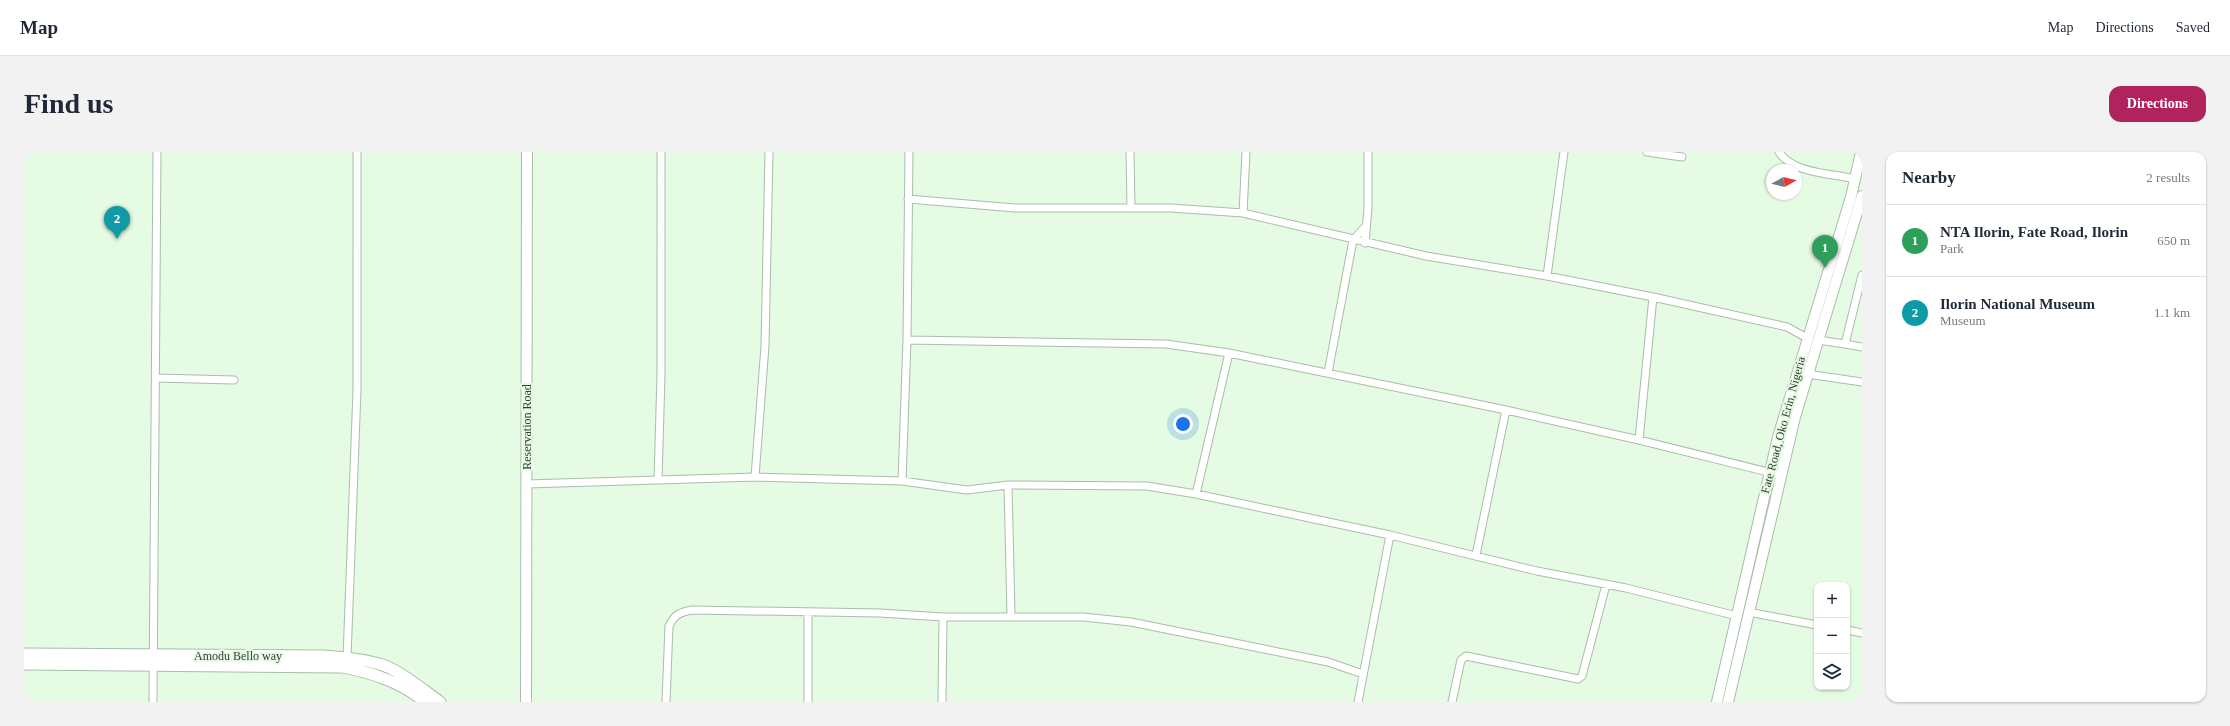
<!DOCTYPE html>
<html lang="en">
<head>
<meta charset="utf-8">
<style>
  body { margin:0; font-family:Georgia,serif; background:#f2f2f3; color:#1f2937 }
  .controls { position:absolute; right:12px; bottom:12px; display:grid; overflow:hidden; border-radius:8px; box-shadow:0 1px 3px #0004 }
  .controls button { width:36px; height:36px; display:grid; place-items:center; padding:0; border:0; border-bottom:1px solid #e0e1e3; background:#fff; color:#1f2937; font:20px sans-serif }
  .compass { position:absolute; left:1742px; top:12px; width:36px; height:36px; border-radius:50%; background:#fff; box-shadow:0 1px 3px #0004; rotate:82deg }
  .you { position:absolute; left:1159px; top:272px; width:14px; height:14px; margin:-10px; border:3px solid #fff; border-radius:50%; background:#1a73e8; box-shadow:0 0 0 6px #1a73e833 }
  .badge { display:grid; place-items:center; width:26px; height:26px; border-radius:50%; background:#b0235d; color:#fff; font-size:13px; font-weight:700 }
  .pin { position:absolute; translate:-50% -33px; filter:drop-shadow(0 1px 2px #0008) }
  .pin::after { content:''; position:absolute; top:21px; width:14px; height:12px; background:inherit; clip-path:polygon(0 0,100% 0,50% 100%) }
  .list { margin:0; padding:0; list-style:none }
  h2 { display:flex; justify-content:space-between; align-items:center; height:52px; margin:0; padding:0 16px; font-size:17px }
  h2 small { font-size:13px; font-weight:400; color:#747a83 }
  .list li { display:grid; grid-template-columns:26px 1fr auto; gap:12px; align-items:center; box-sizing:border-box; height:72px; padding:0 16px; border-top:1px solid #e0e1e3 }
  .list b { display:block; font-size:15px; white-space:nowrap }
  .list p { margin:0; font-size:13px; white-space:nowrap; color:#747a83 }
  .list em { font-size:13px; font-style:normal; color:#747a83 }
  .icon { flex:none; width:22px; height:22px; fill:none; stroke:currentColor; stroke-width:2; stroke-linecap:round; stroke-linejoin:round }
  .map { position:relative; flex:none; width:1838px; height:550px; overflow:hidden; border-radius:12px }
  header { display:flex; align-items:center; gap:24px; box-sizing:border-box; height:56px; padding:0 20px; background:#fff; border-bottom:1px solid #e0e1e3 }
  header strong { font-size:19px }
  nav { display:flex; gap:22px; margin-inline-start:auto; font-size:14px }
  .intro { display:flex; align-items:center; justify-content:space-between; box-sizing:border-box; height:96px; padding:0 24px }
  h1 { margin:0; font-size:28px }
  .button { padding:10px 18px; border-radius:12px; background:#b0235d; color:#fff; font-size:14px; font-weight:700 }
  main { display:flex; gap:24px; padding:0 24px }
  aside { flex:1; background:#fff; border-radius:12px; box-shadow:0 1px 3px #0004 }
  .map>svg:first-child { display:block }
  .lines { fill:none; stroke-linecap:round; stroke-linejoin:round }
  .street-casing { stroke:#a8bea7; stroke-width:9 }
  .secondary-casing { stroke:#a8bea7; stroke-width:12 }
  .primary-casing { stroke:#a8bea7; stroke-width:13 }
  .street { stroke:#fff; stroke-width:7 }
  .secondary { stroke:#fff; stroke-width:10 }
  .primary { stroke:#fff; stroke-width:11 }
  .labels { text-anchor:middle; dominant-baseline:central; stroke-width:4; stroke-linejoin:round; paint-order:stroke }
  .street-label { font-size:12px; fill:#353d34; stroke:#e5fbe3 }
</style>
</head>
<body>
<header>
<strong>Map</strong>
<nav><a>Map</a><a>Directions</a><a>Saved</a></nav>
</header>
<div class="intro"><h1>Find us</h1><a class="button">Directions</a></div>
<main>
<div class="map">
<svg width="1838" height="550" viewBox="0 0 1838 550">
  <rect width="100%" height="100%" fill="#e5fbe3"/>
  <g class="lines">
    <g class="street-casing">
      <path id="street" d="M1106,0L1107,56
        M1623,0L1658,5
        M1755,0C1769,22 1808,21 1831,27
        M884,47L991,56H1147L1219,61L1402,104L1523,124L1629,145L1763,175L1783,186
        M1219,61L1222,0
        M1341,91L1344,56V0
        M1523,124L1540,0
        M883,188L1142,192L1205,201L1482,258L1615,288L1756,323
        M1794,188L1821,192L1838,123
        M1821,192L1838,195
        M1304,221L1329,88L1342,74
        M1783,222L1838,230
        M133,226L210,228
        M1615,288L1629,145
        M731,325L741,194L745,0
        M634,328L637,223V0
        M878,329L883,188L885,0
        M503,332L731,325L878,329L943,338L984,333L1123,334L1172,342L1366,383L1513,419L1602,436L1713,464
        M984,333L987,464
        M1172,342L1205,201
        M1452,403L1482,258
        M1724,460L1793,473
        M1823,478L1838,481
        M323,506L333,238V0
        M129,550L133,0
        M642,550L645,474C650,463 656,460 668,458L856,461L919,465H1059L1107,470L1304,510L1339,522
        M784,550V460
        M918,550L919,465
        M1334,550L1366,383
        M1428,550L1437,508L1442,504L1554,527L1558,524L1582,433"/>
    </g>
    <g class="secondary-casing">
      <path id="secondary" d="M502,550L503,0
        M1693,550L1754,285L1827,45L1837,0
        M1704,550L1771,265L1838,44"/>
    </g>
    <g class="primary-casing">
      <path id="primary" d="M0,502L299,504C320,506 343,507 364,515C383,524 399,538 416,550
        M0,512L319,515C349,521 377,530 401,550"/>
    </g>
    <use href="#street" class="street"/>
    <use href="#secondary" class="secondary"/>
    <use href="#primary" class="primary"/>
  </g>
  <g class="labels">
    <g class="street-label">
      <text transform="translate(1759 273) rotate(-75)">Fate Road, Oko Erin, Nigeria</text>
      <text transform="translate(503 275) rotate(-90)">Reservation Road</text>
      <text x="214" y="504">Amodu Bello way</text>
    </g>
  </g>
</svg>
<div class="controls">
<button>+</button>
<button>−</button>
<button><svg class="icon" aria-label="layers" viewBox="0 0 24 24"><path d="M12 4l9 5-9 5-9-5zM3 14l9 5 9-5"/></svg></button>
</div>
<svg class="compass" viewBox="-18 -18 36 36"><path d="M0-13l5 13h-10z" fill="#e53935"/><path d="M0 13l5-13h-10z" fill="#747a83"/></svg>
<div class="you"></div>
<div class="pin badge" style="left:1801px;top:116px;background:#2e9e5b">1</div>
<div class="pin badge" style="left:93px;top:87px;background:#0f9aa8">2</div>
</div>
<aside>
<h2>Nearby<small>2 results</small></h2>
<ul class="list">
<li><span class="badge" style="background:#2e9e5b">1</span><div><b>NTA Ilorin, Fate Road, Ilorin</b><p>Park</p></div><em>650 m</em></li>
<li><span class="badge" style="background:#0f9aa8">2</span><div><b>Ilorin National Museum</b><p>Museum</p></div><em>1.1 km</em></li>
</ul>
</aside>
</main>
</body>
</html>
